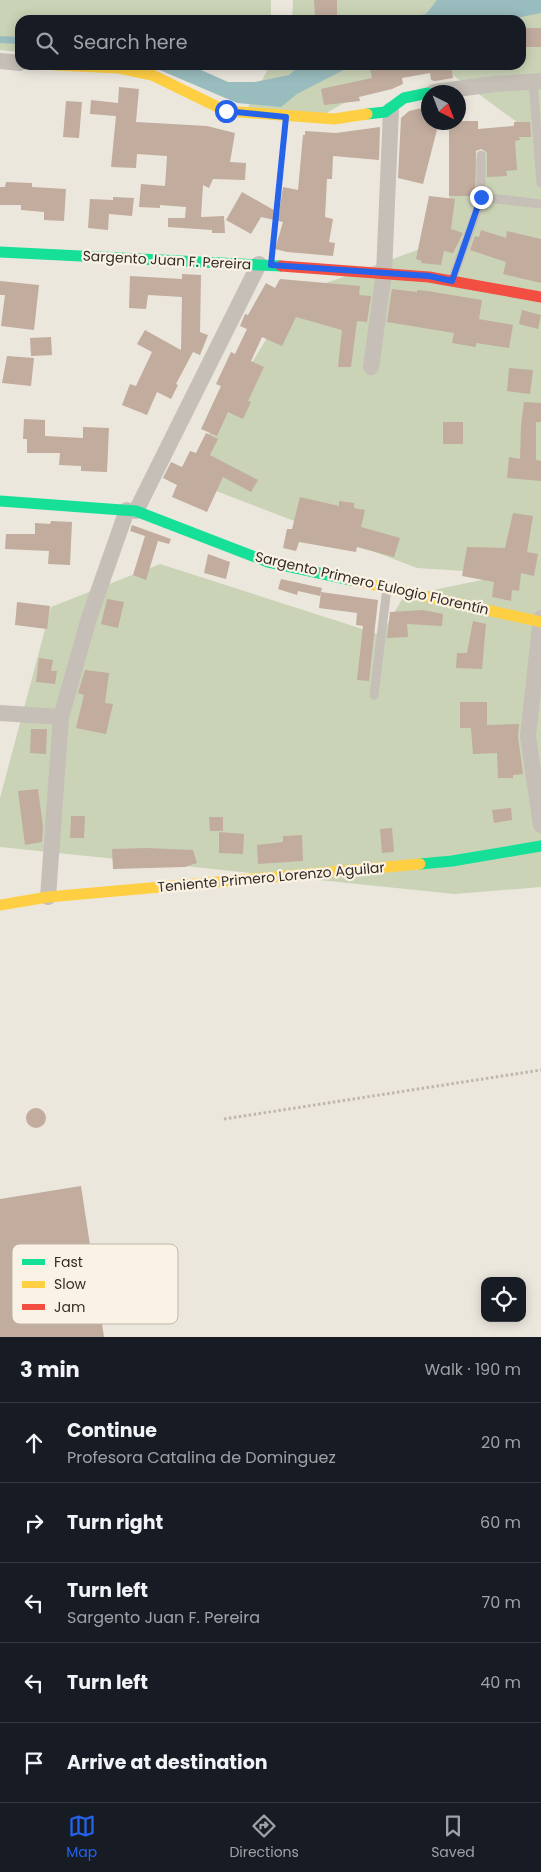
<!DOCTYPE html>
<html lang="en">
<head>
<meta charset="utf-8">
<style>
  body { margin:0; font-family:Poppins,sans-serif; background:#242831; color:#f1f3f6 }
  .controls { position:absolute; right:15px; bottom:15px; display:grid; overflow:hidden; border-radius:10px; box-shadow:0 2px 12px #0003 }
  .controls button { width:45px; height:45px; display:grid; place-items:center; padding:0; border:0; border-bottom:1px solid #363941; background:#171b24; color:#f1f3f6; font:25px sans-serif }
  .compass { position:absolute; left:421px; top:85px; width:45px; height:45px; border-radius:50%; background:#171b24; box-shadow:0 2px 12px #0003; rotate:138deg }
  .stop { position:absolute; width:15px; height:15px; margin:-11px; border:4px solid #2563eb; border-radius:50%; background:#fff }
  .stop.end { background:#2563eb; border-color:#fff; box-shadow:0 1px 5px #0008 }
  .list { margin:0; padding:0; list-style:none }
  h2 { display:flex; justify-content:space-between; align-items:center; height:65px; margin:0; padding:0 20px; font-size:21px }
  h2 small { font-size:16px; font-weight:400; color:#9ea1a6 }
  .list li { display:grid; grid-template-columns:32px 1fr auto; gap:15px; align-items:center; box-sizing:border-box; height:80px; padding:0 20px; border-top:1px solid #363941 }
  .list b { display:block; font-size:19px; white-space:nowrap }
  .list p { margin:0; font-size:16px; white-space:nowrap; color:#9ea1a6 }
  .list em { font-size:16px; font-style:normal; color:#9ea1a6 }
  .icon { flex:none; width:28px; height:28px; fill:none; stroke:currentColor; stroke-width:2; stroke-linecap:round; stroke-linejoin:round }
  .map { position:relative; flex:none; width:541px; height:1337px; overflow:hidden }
  .search { position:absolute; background:#171b24; box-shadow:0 2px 12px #0003; left:15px; right:15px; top:15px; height:55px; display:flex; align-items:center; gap:12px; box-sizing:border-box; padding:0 18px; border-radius:15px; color:#9ea1a6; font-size:19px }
  .sheet { height:465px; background:#171b24 }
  nav { display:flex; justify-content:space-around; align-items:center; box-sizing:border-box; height:70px; border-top:1px solid #363941; background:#171b24; font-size:14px; color:#9ea1a6 }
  nav a { display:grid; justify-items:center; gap:2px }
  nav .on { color:#2563eb }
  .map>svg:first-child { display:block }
  .green { fill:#cad3b6 }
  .water { fill:#99bcbe }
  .building { fill:#c1ac9e }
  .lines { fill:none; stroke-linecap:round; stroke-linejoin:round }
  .path { stroke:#beb7af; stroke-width:3; stroke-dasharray:2.5 2.5; stroke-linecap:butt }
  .lane { stroke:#c5bfb7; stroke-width:9 }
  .street { stroke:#c5bfb7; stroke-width:16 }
  .fast { stroke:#16e098; stroke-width:11 }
  .slow { stroke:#ffcf43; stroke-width:11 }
  .jam { stroke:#f24e42; stroke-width:11 }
  .route { stroke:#2563eb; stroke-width:6 }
  .labels { text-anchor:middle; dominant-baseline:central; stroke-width:4.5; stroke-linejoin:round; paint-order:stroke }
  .street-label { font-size:14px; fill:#352c25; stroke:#faf2e4 }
  .key { fill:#faf2e4; stroke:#bfb7ab; stroke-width:1 }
  .key-label { font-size:14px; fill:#352c25 }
</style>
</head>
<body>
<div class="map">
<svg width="541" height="1337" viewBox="0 0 541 1337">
  <rect width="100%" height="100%" fill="#ece7dd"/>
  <path class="green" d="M0,0H271V20H20V52L0,50Z
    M293,0H541V887L454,894L0,847V798L51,607L160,564L381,635L404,596L511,574L417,568L182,478L293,295L434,244L456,177L517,122L439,65H521V20H292Z
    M270,65H411L323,115L246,111Z"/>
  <path class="water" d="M437,0H541V13L506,20H388L426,14Z
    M0,36L20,37V44L0,43Z
    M148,65H190L228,82H255L289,75L300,65H353L297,94L281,107L237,103Z"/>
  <path class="building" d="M314,0H337V15L315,16Z
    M521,28H541V47H521Z
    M369,65H451L453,78L435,81L431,80L430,73L402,78L403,84L392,89L359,97L360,101L324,105L321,89L372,78Z
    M119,87L139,89L136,122L207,126L235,133L230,162L246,163L245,180L213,179L209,188L203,185L201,217L224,216L225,233H212V230L168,227V218H185L186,207L160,205V208L139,207L141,184L165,186L167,156L137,154L136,168L111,167L116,116L90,114L91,100L118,103Z
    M66,101L82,102L79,138L63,137Z
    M422,108L428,109V122H439L423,184L398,178L401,118L409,111Z
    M458,121H478V129L514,126V122H530L531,137H519L520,140L515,141L517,170L506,171L507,176L487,177V152L481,149L476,151L475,196H449V122H458Z
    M380,127L379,160L333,156L332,179H327L325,217L333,219L329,242L335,243L333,256L287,252L275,249L283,222L261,217L251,234L226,220L242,192L279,213L283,187L298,190L303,135H305V131L336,133Z
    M6,182L32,183V187L66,189L64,221L44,220V212L21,210V205H0V187H5Z
    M429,196L455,199L451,229L463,233L453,253L444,251L441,265L421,263L422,261L416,259Z
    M113,197L134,198L132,216L109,214L108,230L88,228L90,199L113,200Z
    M481,230L506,238L507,231L541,239V283L503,274L506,262L470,250L475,236L479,237Z
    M182,274L201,275L200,332L208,335L200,355L193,352L176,384L178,385L171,399L157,392L147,415L122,405L130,384L136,386L152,352L137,344L145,330L181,350L182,297L148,295L146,309L129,308L130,276L182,279Z
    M280,279L360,286L359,295L371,296L367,322L357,321L351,367H338L342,330L296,317L282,346L262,337L251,361L264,367L248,401L251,402L243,419L228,412L217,436L201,429L221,386L216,384L231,352L235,354L247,329L240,326L245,314L248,315L266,283L275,288Z
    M0,281L39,285L34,330L1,326L5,295H0Z
    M392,289L417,292V290L427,291L482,300L479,319L513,325L509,348L476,343V347L452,343L454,333L387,322Z
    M522,310L541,315L538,329L519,324Z
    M51,337L52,355L31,356L30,338Z
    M7,356L34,358L31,386L2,383Z
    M509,368L533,370L530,394L507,391Z
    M524,402L541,403V422H536V460L541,461V481L507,478L509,457L520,459L521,426Z
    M24,419L45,420V436L83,438V427L109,428L107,472L81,471V466L59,465L60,453H27V439H23Z
    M443,422H463V444H443Z
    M206,433L218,439L210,455L258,480L251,492L223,477L207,512L172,497L177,485L163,478L171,462L182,467L190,451L196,453Z
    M300,497L339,506V501L354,503V508L365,510L361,527L400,538L394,557L357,547L356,552L299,542L296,551L283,548L287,529H292Z
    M513,513L533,516L527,552L538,554L534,576L521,573L519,591L512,590L511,601L492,597L494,582L462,576L467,547L505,548Z
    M51,521L72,522L70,565L48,564L49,551L5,549L6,534H35V523L50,524Z
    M132,525L171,539L169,544L158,541L146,580L133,575L145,536L130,531Z
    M208,554L230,562L226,579L204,573Z
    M281,579L322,588L320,596L298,591L297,595L278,589Z
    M321,592L378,600L369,681L357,680L363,626L356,625L357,613L319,608Z
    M107,599L124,602L118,628L101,624Z
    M17,602L50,606L47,629L15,625Z
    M423,610L443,614L442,626L407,624L408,637L387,638L390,612Z
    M473,621L486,624L482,669L456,668L457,653H467Z
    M39,658L53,660L51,671H57L55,684L36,682Z
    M85,670L109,673L105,703L113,704L106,734L76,728L84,695L78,693Z
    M460,702H487V725L519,724L518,737L523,774L513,775V778H498L497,753L473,754L471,728H460Z
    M31,729H47L46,754L30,753Z
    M38,789L43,827L42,842L25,845L18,791Z
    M511,808L512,820L494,823L492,810Z
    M71,816H85L84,838H70Z
    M209,817H223V831H210Z
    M392,828L394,852L382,853L380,829Z
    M219,832L244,834L243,854L219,853Z
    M302,835L303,861L258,864L257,845L283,842V836Z
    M146,848L193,850L197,863L185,867L113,869L112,849Z
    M26 1118a10 10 0 1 1 20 0a10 10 0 1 1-20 0Z
    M81,1186L104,1337H0V1199Z"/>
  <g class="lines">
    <path class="path" d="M273,246L284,135
      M224,1119L541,1070"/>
    <path class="lane" d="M533,82L541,183
      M481,197L541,204
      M452,280L481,200V155
      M374,695L387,588"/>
    <path class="street" d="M0,61L20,63
      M434,92L495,84L541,81
      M371,367L384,273L391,110
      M136,511L259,264
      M541,618L528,736L541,825
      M0,713L61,717
      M48,897L61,717L89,618L127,510"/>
    <path class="fast" d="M367,114L385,112L404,98L428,93
      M0,252L281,266
      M0,501L136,511L268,562L351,580
      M420,864L452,861L541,846"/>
    <path class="slow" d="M55,65L119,68L152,75L226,111L334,119L367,114
      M351,580L541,622
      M0,905L48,897L420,864"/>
    <path class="jam" d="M281,266L429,277L541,297"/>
  </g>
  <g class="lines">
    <path class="route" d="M226,111L286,117L271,265L429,276L452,281L481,197"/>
  </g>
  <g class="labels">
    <g class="street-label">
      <text transform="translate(167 260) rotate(3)">Sargento Juan F. Pereira</text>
      <text transform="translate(372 583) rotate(13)">Sargento Primero Eulogio Florentín</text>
      <text transform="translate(271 877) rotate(-5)">Teniente Primero Lorenzo Aguilar</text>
    </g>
  </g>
  <rect x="12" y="1244" width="166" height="80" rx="8" class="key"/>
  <rect x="22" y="1259" width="23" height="6" fill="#16e098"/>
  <rect x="22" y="1281" width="23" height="7" fill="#ffcf43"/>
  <rect x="22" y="1304" width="23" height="6" fill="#f24e42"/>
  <g class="key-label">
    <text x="54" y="1267">Fast</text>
    <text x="54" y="1289">Slow</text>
    <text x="54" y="1312">Jam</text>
  </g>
</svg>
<div class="controls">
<button><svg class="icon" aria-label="locate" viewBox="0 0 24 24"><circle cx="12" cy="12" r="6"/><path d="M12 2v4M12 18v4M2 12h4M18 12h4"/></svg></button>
</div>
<svg class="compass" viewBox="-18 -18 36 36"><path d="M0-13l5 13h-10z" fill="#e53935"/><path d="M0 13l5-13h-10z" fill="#9ea1a6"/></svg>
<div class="stop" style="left:226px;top:111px"></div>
<div class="stop end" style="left:481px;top:197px"></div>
<div class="search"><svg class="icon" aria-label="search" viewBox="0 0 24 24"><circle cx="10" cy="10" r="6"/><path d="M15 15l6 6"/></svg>Search here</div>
</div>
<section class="sheet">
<h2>3 min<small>Walk · 190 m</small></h2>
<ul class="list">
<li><svg class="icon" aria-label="ahead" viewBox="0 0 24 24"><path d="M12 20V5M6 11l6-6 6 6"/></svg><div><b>Continue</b><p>Profesora Catalina de Dominguez</p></div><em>20 m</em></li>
<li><svg class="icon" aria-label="right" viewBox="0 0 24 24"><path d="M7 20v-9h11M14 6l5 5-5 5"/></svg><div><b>Turn right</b></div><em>60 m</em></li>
<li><svg class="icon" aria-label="left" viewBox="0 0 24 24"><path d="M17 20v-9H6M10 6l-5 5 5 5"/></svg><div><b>Turn left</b><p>Sargento Juan F. Pereira</p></div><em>70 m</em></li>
<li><svg class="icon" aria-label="left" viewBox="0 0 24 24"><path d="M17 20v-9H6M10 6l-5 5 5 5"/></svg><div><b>Turn left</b></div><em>40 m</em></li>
<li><svg class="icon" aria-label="arrive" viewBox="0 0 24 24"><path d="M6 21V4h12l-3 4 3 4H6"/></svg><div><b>Arrive at destination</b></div></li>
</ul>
</section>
<nav>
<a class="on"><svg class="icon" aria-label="map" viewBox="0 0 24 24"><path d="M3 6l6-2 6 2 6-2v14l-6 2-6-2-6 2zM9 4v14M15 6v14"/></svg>Map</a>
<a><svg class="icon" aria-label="directions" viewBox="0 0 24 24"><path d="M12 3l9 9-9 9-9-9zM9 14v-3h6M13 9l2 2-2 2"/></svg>Directions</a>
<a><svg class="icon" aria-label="saved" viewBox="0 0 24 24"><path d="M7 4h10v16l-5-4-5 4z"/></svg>Saved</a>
</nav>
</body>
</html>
